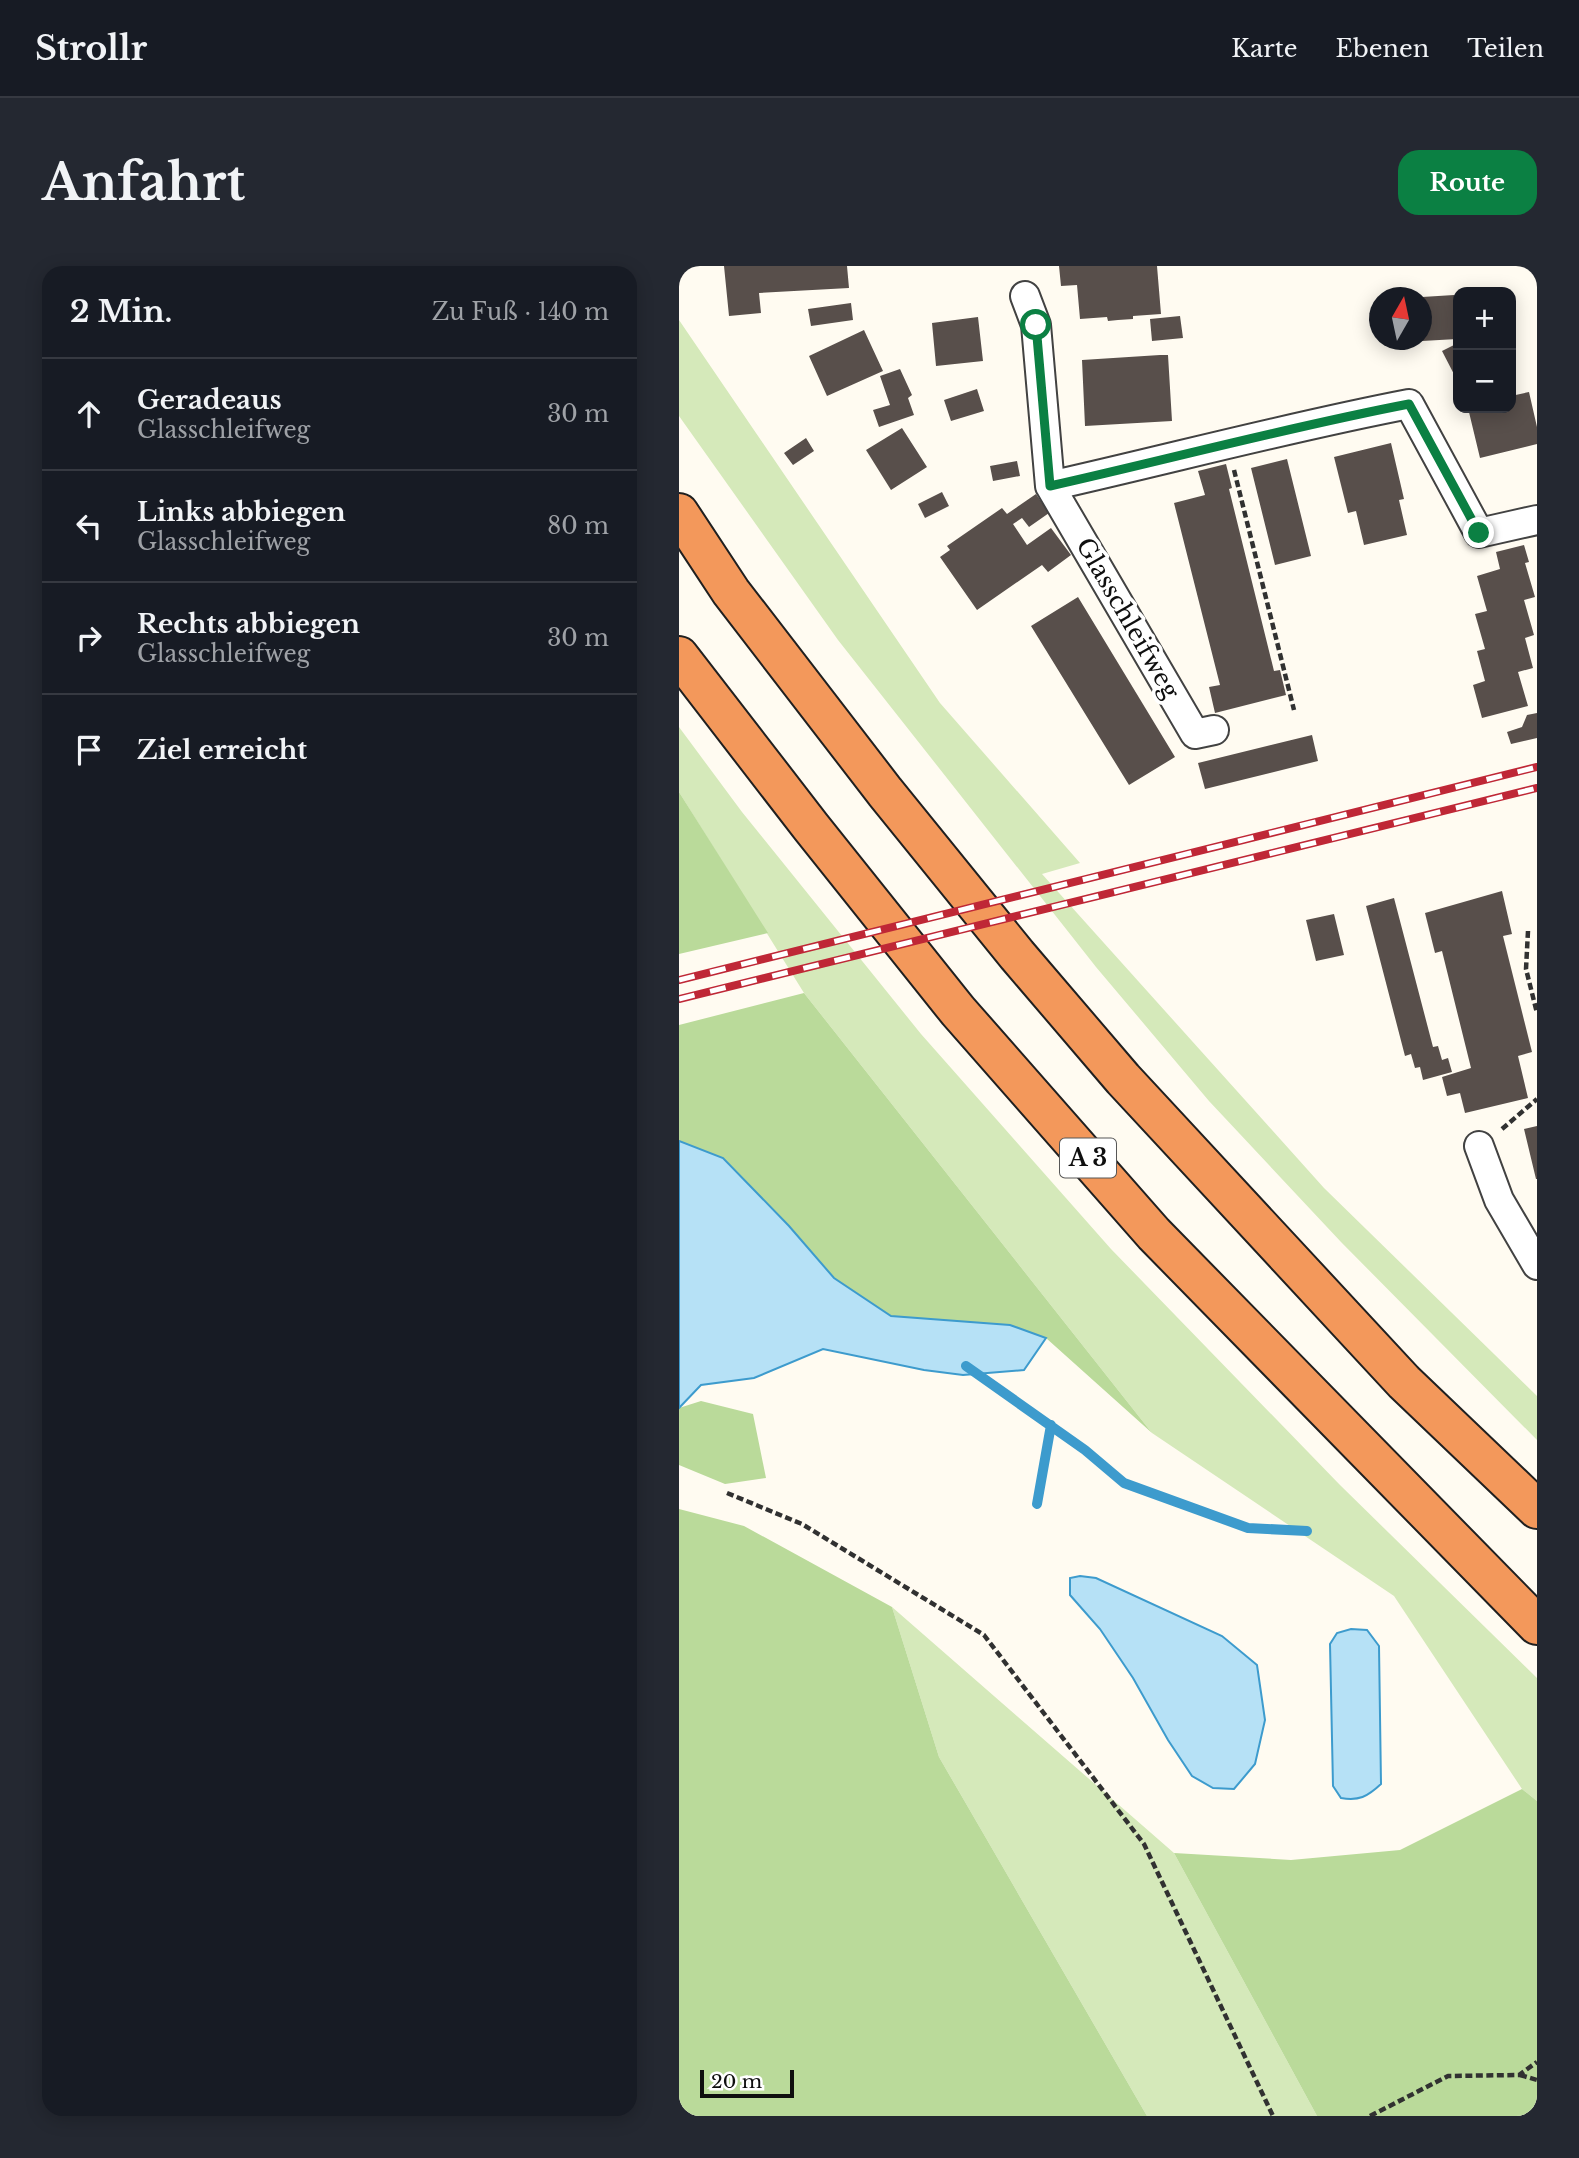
<!DOCTYPE html>
<html lang="de">
<head>
<meta charset="utf-8">
<style>
  body { margin:0; font-family:"Libre Baskerville",serif; background:#242831; color:#f1f3f6 }
  .controls { position:absolute; right:21px; top:21px; display:grid; overflow:hidden; border-radius:14px; box-shadow:0 4px 18px #0003 }
  .controls button { width:63px; height:63px; display:grid; place-items:center; padding:0; border:0; border-bottom:2px solid #363941; background:#171b24; color:#f1f3f6; font:35px sans-serif }
  .compass { position:absolute; left:690px; top:21px; width:63px; height:63px; border-radius:50%; background:#171b24; box-shadow:0 4px 18px #0003; rotate:9deg }
  .scale { position:absolute; left:21px; bottom:18px; width:94px; box-sizing:border-box; padding-left:7px; border:4px solid #0f0f0f; border-top:0; font-size:19px; line-height:24px; white-space:nowrap; color:#0f0f0f; -webkit-text-stroke:5px #fff; paint-order:stroke }
  .stop { position:absolute; width:21px; height:21px; margin:-16px; border:5px solid #0b8043; border-radius:50%; background:#fff }
  .stop.end { background:#0b8043; border-color:#fff; box-shadow:0 2px 7px #0008 }
  .list { margin:0; padding:0; list-style:none }
  h2 { display:flex; justify-content:space-between; align-items:center; height:91px; margin:0; padding:0 28px; font-size:30px }
  h2 small { font-size:23px; font-weight:400; color:#9ea1a6 }
  .list li { display:grid; grid-template-columns:46px 1fr auto; gap:21px; align-items:center; box-sizing:border-box; height:112px; padding:0 28px; border-top:2px solid #363941 }
  .list b { display:block; font-size:26px; white-space:nowrap }
  .list p { margin:0; font-size:23px; white-space:nowrap; color:#9ea1a6 }
  .list em { font-size:23px; font-style:normal; color:#9ea1a6 }
  .icon { flex:none; width:38px; height:38px; fill:none; stroke:currentColor; stroke-width:2; stroke-linecap:round; stroke-linejoin:round }
  .map { position:relative; flex:none; width:858px; height:1850px; overflow:hidden; border-radius:21px }
  header { display:flex; align-items:center; gap:42px; box-sizing:border-box; height:98px; padding:0 35px; background:#171b24; border-bottom:2px solid #363941 }
  header strong { font-size:33px }
  nav { display:flex; gap:38px; margin-inline-start:auto; font-size:24px }
  .intro { display:flex; align-items:center; justify-content:space-between; box-sizing:border-box; height:168px; padding:0 42px }
  h1 { margin:0; font-size:49px }
  .button { padding:18px 32px; border-radius:21px; background:#0b8043; color:#fff; font-size:24px; font-weight:700 }
  main { display:flex; gap:42px; padding:0 42px }
  aside { flex:1; background:#171b24; border-radius:21px; box-shadow:0 4px 18px #0003 }
  .map>svg:first-child { display:block }
  .green { fill:#d5e9ba }
  .forest { fill:#bada9a }
  .water { fill:#b6e1f6; stroke:#3d9bcd; stroke-width:2 }
  .lines { fill:none; stroke-linecap:round; stroke-linejoin:round }
  .stream { stroke:#3d9bcd; stroke-width:10 }
  .building { fill:#584f4b }
  .street-casing { stroke:#424242; stroke-width:32 }
  .highway-casing { stroke:#202020; stroke-width:42 }
  .path { stroke:#313131; stroke-width:4.5; stroke-dasharray:7 3.5; stroke-linecap:butt }
  .street { stroke:#fff; stroke-width:28 }
  .highway { stroke:#f3985b; stroke-width:38 }
  .rail-casing { stroke:#bf2736; stroke-width:8 }
  .rail { stroke:#fff; stroke-width:5; stroke-dasharray:16; stroke-linecap:butt }
  .route { stroke:#0b8043; stroke-width:9 }
  .labels { text-anchor:middle; dominant-baseline:central; stroke-width:7; stroke-linejoin:round; paint-order:stroke }
  .shield { fill:#fff; stroke:#575757; stroke-width:2 }
  .shield-label { font-size:23px; font-weight:bold; fill:#0f0f0f }
  .street-label { font-size:24px; fill:#0f0f0f; stroke:#fff }
</style>
</head>
<body>
<header>
<strong>Strollr</strong>
<nav><a>Karte</a><a>Ebenen</a><a>Teilen</a></nav>
</header>
<div class="intro"><h1>Anfahrt</h1><a class="button">Route</a></div>
<main>
<aside>
<h2>2 Min.<small>Zu Fuß · 140 m</small></h2>
<ul class="list">
<li><svg class="icon" aria-label="ahead" viewBox="0 0 24 24"><path d="M12 20V5M6 11l6-6 6 6"/></svg><div><b>Geradeaus</b><p>Glasschleifweg</p></div><em>30 m</em></li>
<li><svg class="icon" aria-label="left" viewBox="0 0 24 24"><path d="M17 20v-9H6M10 6l-5 5 5 5"/></svg><div><b>Links abbiegen</b><p>Glasschleifweg</p></div><em>80 m</em></li>
<li><svg class="icon" aria-label="right" viewBox="0 0 24 24"><path d="M7 20v-9h11M14 6l5 5-5 5"/></svg><div><b>Rechts abbiegen</b><p>Glasschleifweg</p></div><em>30 m</em></li>
<li><svg class="icon" aria-label="arrive" viewBox="0 0 24 24"><path d="M6 21V4h12l-3 4 3 4H6"/></svg><div><b>Ziel erreicht</b></div></li>
</ul>
</aside>
<div class="map">
<svg width="858" height="1850" viewBox="0 0 858 1850">
  <rect width="100%" height="100%" fill="#fffbf1"/>
  <path class="green" d="M0,54L261,437L401,597L363,608L645,922L858,1130V1174L662,976L530,835L417,701L159,374L0,150Z
    M0,461L63,546L242,768L432,983L661,1219L858,1412V1535L843,1523L715,1330L473,1167L125,727L0,526Z
    M213,1341L495,1587L638,1850H468L260,1491Z"/>
  <path class="forest" d="M0,526L89,667L0,688Z
    M125,727L473,1167L367,1072L331,1059L212,1050L155,1012L110,960L44,892L0,875V759Z
    M22,1135L74,1148L87,1212L46,1218L0,1199V1142Z
    M0,1243L65,1260L213,1341L260,1491L468,1850H0Z
    M843,1523L858,1535V1850H638L495,1587L612,1594L721,1584Z"/>
  <path class="water" d="M0,875L44,892L110,960L155,1012L212,1050L331,1059L367,1072L345,1104L284,1109L245,1104L144,1083L75,1112L22,1119L0,1142Z
    M401,1310L417,1312L543,1370L578,1399L586,1454L576,1498L555,1523L534,1522L513,1510L489,1474L454,1412L421,1363L391,1329V1312Z
    M672,1363L688,1364L700,1380L702,1518C688,1531 680,1535 662,1532L654,1520L651,1378L658,1367Z"/>
  <g class="lines">
    <path class="stream" d="M287,1100L406,1184L445,1217L569,1262L628,1265
      M358,1238L372,1159"/>
  </g>
  <path class="building" d="M45,0H168L170,22L80,27L82,47L50,50Z
    M380,0H478L482,48L454,50V53L439,54L429,55L428,51L401,53L398,19L382,20Z
    M775,29L778,73L743,75V31Z
    M172,37L174,54L132,60L129,43Z
    M501,50L504,72L473,75L471,53Z
    M299,51L304,95L257,100L253,57Z
    M185,64L204,105L148,130L130,90Z
    M779,77V116L763,85Z
    M481,89H489L493,155L406,160L403,94Z
    M221,103L233,129L229,132L235,149L200,161L194,144L211,139L201,110Z
    M298,123L305,145L272,155L265,134Z
    M850,126L858,161V178L801,192L789,142H832V130Z
    M223,162L248,201L212,224L187,184Z
    M127,172L135,185L114,199L105,187Z
    M712,177L725,233L720,234L728,269L685,279L677,245L669,247L655,191Z
    M608,193L632,290L596,299L572,202Z
    M338,195L341,210L314,215L311,200Z
    M547,198L553,222L550,223L595,405L601,404L607,429L536,447L530,421L541,419L495,237L526,229L519,205Z
    M263,226L270,240L246,252L239,238Z
    M357,228L370,247L350,261L343,252L334,258L348,279L372,262L392,289L369,306L363,299L298,344L261,291L271,284L268,280L323,242L328,248Z
    M845,279L850,296L846,297L856,331L845,334L855,369L846,372L854,402L839,406L849,440L803,452L794,419L806,415L798,385L806,383L796,348L808,345L798,310L821,303L817,286Z
    M399,331L496,491L450,519L352,360Z
    M858,447V472L832,478L828,466L843,461L848,449Z
    M633,469L639,495L526,523L519,497Z
    M823,625L833,668L824,670L853,786L839,790L849,832L786,847L781,827L768,830L763,811L792,802L763,685L756,687L746,647Z
    M715,632L754,781L759,780L763,794L769,792L773,806L744,814L741,801L736,802L732,788L726,790L687,640Z
    M655,648L665,689L637,695L627,654Z
    M858,860V913H857L845,863Z"/>
  <g class="lines">
    <g class="street-casing">
      <path id="street" d="M346,30L357,59L371,220L516,468L535,464
        M371,220C491,193 610,161 730,138L800,267L858,254
        M800,880L820,934L858,999"/>
    </g>
    <g class="highway-casing">
      <path id="highway" d="M0,247L52,326L206,526L338,689L444,813L725,1116L858,1243
        M0,390L132,561L279,745L475,968L858,1359"/>
    </g>
    <path class="path" d="M555,204L615,444
      M849,665L847,703L858,747
      M823,863L858,833
      M48,1227L123,1258L305,1369L465,1578L594,1850
      M841,1809L858,1814
      M691,1850L769,1810L840,1809L858,1796"/>
    <use href="#street" class="street"/>
    <use href="#highway" class="highway"/>
    <g class="rail-casing">
      <path id="rail" d="M0,714L858,501
        M0,733L858,522"/>
    </g>
    <use href="#rail" class="rail"/>
  </g>
  <g class="lines">
    <path class="route" d="M357,59L371,220C491,193 610,161 730,138L800,267"/>
  </g>
  <g class="labels">
    <rect class="shield" x="381" y="872.5" width="56" height="39" rx="5"/>
    <g class="shield-label">
      <text x="409" y="892">A 3</text>
    </g>
    <g class="street-label">
      <text transform="translate(449 352) rotate(60)">Glasschleifweg</text>
    </g>
  </g>
</svg>
<div class="controls">
<button>+</button>
<button>−</button>
</div>
<svg class="compass" viewBox="-18 -18 36 36"><path d="M0-13l5 13h-10z" fill="#e53935"/><path d="M0 13l5-13h-10z" fill="#9ea1a6"/></svg>
<div class="scale">20 m</div>
<div class="stop" style="left:357px;top:59px"></div>
<div class="stop end" style="left:800px;top:267px"></div>
</div>
</main>
</body>
</html>
